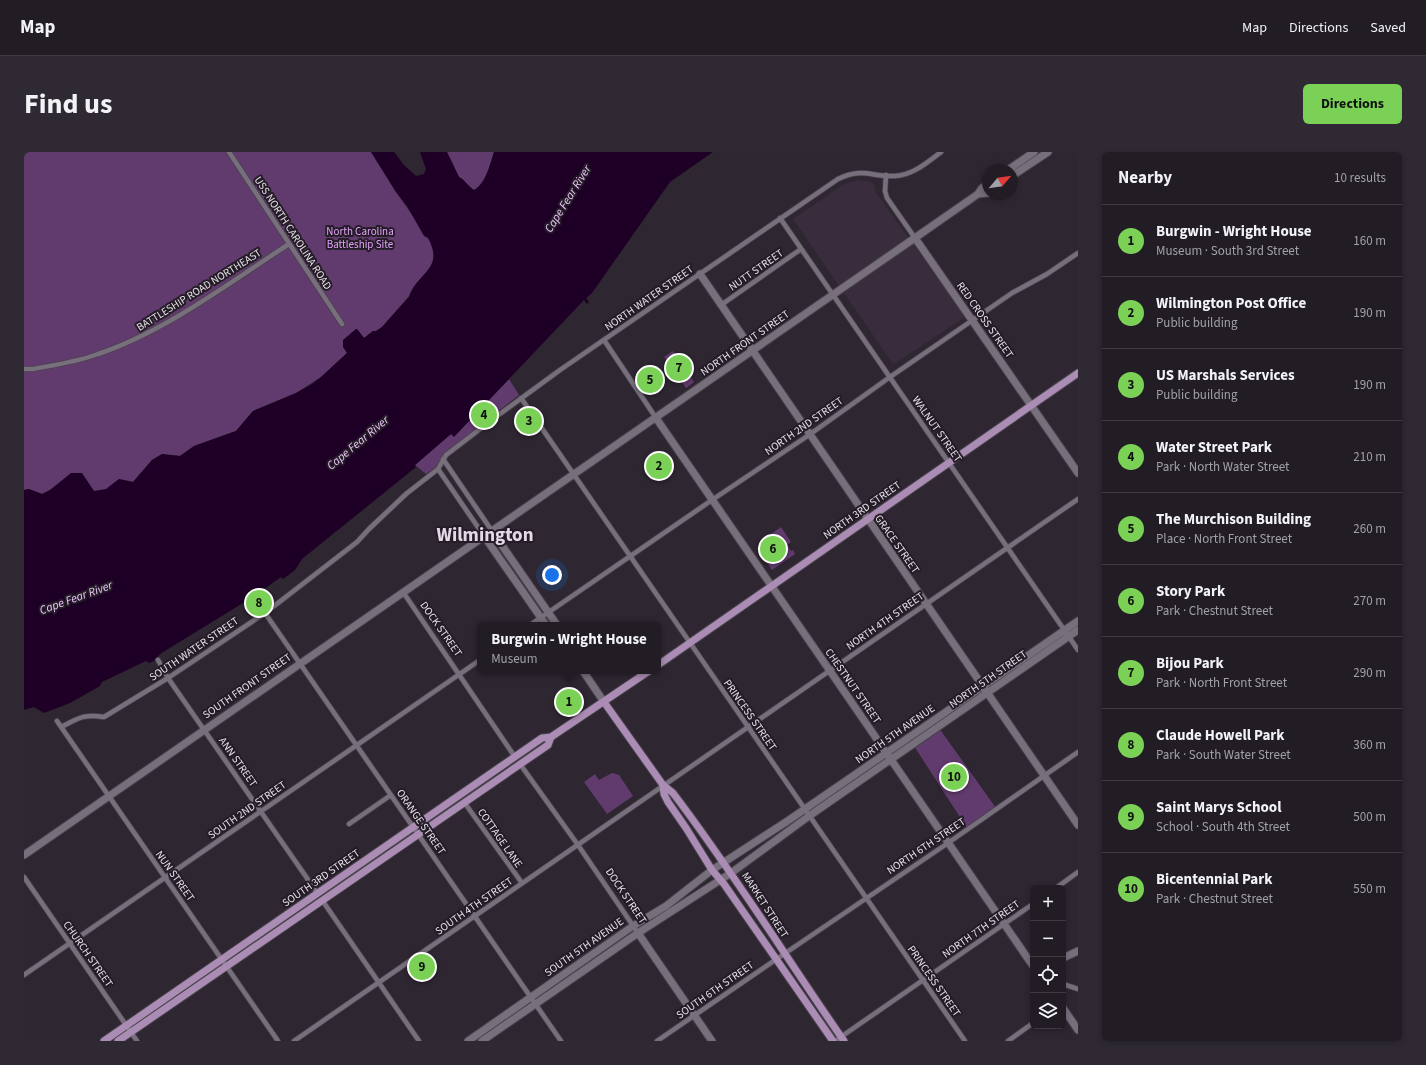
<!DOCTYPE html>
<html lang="en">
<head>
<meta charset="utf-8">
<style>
  body { margin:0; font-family:"Source Sans 3",sans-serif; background:#2e2932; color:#f1f3f6 }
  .controls { position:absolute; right:12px; bottom:12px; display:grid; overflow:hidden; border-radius:6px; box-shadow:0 2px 6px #0003 }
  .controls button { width:36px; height:36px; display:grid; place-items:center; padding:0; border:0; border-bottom:1px solid #3f3a42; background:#221c25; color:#f1f3f6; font:20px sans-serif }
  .compass { position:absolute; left:958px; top:12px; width:36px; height:36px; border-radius:50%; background:#221c25; box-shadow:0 2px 6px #0003; rotate:61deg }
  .you { position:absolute; left:528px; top:423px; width:14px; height:14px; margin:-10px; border:3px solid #fff; border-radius:50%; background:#1a73e8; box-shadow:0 0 0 6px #1a73e833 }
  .badge { display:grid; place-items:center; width:26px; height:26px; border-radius:50%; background:#7ad156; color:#111; font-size:13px; font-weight:700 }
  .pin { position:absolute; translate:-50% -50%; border:2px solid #fff; box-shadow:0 1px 4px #0006 }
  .popup { position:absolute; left:453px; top:470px; width:184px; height:52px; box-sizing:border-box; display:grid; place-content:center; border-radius:6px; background:#221c25; filter:drop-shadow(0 1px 3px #0005); font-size:13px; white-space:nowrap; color:#a2a1a7 }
  .popup b { font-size:15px; color:#f1f3f6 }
  .popup::after { content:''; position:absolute; left:50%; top:100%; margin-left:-8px; border:8px solid transparent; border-top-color:#221c25 }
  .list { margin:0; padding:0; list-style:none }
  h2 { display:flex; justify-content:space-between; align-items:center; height:52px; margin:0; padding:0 16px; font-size:17px }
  h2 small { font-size:13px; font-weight:400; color:#a2a1a7 }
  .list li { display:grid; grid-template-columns:26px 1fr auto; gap:12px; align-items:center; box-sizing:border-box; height:72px; padding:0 16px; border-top:1px solid #3f3a42 }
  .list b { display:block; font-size:15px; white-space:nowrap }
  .list p { margin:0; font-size:13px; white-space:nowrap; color:#a2a1a7 }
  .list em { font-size:13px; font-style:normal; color:#a2a1a7 }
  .icon { flex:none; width:22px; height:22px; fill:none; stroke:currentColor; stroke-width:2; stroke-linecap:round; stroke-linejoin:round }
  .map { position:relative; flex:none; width:1054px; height:889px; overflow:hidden; border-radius:6px }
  header { display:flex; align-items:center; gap:24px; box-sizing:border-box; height:56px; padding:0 20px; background:#221c25; border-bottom:1px solid #3f3a42 }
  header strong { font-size:19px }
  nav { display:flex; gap:22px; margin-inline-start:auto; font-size:14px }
  .intro { display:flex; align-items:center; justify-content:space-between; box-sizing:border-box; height:96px; padding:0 24px }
  h1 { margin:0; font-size:28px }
  .button { padding:10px 18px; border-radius:6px; background:#7ad156; color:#111; font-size:14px; font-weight:700 }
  main { display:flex; gap:24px; padding:0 24px }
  aside { flex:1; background:#221c25; border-radius:6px; box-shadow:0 2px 6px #0003 }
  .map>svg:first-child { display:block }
  .built { fill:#392d3d }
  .green { fill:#623b6e }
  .water { fill:#1e0027 }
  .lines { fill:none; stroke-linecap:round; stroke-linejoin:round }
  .street-casing { stroke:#48424b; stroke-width:6 }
  .secondary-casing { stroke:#48424b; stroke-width:9 }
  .primary-casing { stroke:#48424b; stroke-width:9 }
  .street { stroke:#786f7c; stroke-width:4.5 }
  .secondary { stroke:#786f7c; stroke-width:7 }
  .primary { stroke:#aa8cb4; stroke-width:7 }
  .labels { text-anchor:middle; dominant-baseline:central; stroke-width:4; stroke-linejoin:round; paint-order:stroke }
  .park-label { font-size:11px; fill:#e4a2f9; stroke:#241c27 }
  .street-label { font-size:11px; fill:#e7e2e9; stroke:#241c27 }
  .water-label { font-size:12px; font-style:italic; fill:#eec6fb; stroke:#241c27 }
  .town-label { font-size:19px; font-weight:bold; fill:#e4d9e7; stroke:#241c27 }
</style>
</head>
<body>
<header>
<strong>Map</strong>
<nav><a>Map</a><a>Directions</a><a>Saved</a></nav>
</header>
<div class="intro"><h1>Find us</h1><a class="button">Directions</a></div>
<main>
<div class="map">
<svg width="1054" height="889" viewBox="0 0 1054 889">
  <rect width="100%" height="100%" fill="#2e2631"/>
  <path class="built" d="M833,28L848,30L851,35V39L941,165L875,209L869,212L769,67L819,33Z"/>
  <path class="green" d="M0,0H347L372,40L404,86C421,117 394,120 385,144L358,175L352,179H349L340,186L333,177L327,181L323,201L297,225L272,241L229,259L212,279L170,294L156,304L138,302L128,308L109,330L95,327L82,338L69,339L58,322L18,342L5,337L0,338Z
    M423,0H470C466,12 462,31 450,38C444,34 441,28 435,25Z
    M649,199L670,230L662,236L640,205Z
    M485,227L495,243L420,302L412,315L402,322L391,313L427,282L430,284Z
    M757,375L767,390L763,393L767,399L769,398L771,402L748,418L733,396L746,387L744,384Z
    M238,441L247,452L231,463L224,451Z
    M915,576L972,656L943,676L890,594Z
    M588,621L595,623L609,644L583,662L560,630L571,622L575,628Z"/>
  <path class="water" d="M347,0H370L380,13L392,24L400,22L402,17L396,0H423L435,25C441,28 444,34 450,38C462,32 466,12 470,0H689L646,30L568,141L562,146L565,150L563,152L560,148L430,285L427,282L391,313L392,315L278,407L271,418L259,427L257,425L232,443L136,502L130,509L125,511L122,509L78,530L76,534L46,551L20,561L10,555L0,558V338L5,337L18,342L26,338L47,321H58L70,339L82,337L95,327L109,330L128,308L138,302L156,304L170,294L212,279L229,259L272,241L288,232L297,225L323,201L319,195V188L332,177H333L340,186L349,179H352L358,175L385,145C394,120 421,117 404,86L400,84L383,54L372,40Z"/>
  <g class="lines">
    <g class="street-casing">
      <path id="street" d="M205,0L318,172
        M862,23L861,39L863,46L891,86
        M756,66L1054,498
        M697,153L777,97
        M580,188L632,266
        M0,217H9C30,213 53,210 74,202C142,179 205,131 265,92
        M497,246L941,889
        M419,307L468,379
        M414,317L460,384
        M379,440L491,605
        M241,461L537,889
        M506,473L688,348L785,283L866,225L988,141L1023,122L1054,101
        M134,508L144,526L294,742
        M33,569L254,889
        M37,575C55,566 59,562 80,565L144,526L241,461L333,390L345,377L382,342L414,317L422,303L473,264L536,218L814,27C837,15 848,25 871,24C889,23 904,10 917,0
        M496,612L554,693L614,781
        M440,650L498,731
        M325,672L367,643
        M0,725L113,889
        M1032,736L1054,720
        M298,748L395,889
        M0,823L456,508
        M1039,832L1054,837
        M270,889L1054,347
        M633,889L760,802L924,691L1054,600
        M811,889L1009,752
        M984,889L1009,871"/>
    </g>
    <g class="secondary-casing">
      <path id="secondary" d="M984,18L1010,0
        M988,24L1024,0
        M954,42L964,41
        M891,86L1054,321
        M676,122L1054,673
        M632,266L1009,814
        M468,379L533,473
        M460,384L522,473
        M559,519L580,550
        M0,703L885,90L954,42L958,36L964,32
        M614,781L688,889
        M1039,806L1054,799
        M1039,856L1054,878
        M444,889L609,774L642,754L688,718L765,668L1054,469
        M458,889L614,781L707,721L785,664L1054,478"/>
    </g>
    <g class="primary-casing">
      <path id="primary" d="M634,513L1054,221
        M580,550L639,633L649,641C710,721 763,807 820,889
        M639,633L640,642L644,650L662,676L688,718L700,732L809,889
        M80,889L518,586L527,585L625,519
        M94,889L524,593L527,585"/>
    </g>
    <use href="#street" class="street"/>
    <use href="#secondary" class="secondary"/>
    <use href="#primary" class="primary"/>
  </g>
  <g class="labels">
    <g class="park-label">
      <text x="336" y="79">North Carolina<tspan x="336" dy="13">Battleship Site</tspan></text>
    </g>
    <g class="street-label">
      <text transform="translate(269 81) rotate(57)">USS NORTH CAROLINA ROAD</text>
      <text transform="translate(732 118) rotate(-35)">NUTT STREET</text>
      <text transform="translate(175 138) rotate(-32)">BATTLESHIP ROAD NORTHEAST</text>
      <text transform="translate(625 146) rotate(-35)">NORTH WATER STREET</text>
      <text transform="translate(961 168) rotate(55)">RED CROSS STREET</text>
      <text transform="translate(721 191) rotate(-35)">NORTH FRONT STREET</text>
      <text transform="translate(780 274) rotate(-35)">NORTH 2ND STREET</text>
      <text transform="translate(913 277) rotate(55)">WALNUT STREET</text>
      <text transform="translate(838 358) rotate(-35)">NORTH 3RD STREET</text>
      <text transform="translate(873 392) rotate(55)">GRACE STREET</text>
      <text transform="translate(861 469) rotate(-35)">NORTH 4TH STREET</text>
      <text transform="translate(417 477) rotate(55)">DOCK STREET</text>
      <text transform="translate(170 497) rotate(-34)">SOUTH WATER STREET</text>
      <text transform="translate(964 527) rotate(-35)">NORTH 5TH STREET</text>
      <text transform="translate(223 534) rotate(-35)">SOUTH FRONT STREET</text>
      <text transform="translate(829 534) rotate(55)">CHESTNUT STREET</text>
      <text transform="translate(726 563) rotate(55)">PRINCESS STREET</text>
      <text transform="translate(871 582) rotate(-35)">NORTH 5TH AVENUE</text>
      <text transform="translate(214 610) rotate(55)">ANN STREET</text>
      <text transform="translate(223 658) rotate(-35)">SOUTH 2ND STREET</text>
      <text transform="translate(397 670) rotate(55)">ORANGE STREET</text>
      <text transform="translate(476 686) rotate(55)">COTTAGE LANE</text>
      <text transform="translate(902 694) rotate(-34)">NORTH 6TH STREET</text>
      <text transform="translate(151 724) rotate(55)">NUN STREET</text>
      <text transform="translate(297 726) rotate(-35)">SOUTH 3RD STREET</text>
      <text transform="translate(602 744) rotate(56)">DOCK STREET</text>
      <text transform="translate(741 753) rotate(57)">MARKET STREET</text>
      <text transform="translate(450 754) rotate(-35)">SOUTH 4TH STREET</text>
      <text transform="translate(957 777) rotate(-35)">NORTH 7TH STREET</text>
      <text transform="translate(560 795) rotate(-35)">SOUTH 5TH AVENUE</text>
      <text transform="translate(64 802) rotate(55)">CHURCH STREET</text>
      <text transform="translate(910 829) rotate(55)">PRINCESS STREET</text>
      <text transform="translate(691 838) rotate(-35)">SOUTH 6TH STREET</text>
    </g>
    <g class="water-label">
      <text transform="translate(544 47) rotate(-58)">Cape Fear River</text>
      <text transform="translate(334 291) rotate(-40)">Cape Fear River</text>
      <text transform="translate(52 446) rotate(-20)">Cape Fear River</text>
    </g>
    <g class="town-label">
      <text x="461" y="383">Wilmington</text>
    </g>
  </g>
</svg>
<div class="controls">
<button>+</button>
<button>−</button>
<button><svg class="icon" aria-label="locate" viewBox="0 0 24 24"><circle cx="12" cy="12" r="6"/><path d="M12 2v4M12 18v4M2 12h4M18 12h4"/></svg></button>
<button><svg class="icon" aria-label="layers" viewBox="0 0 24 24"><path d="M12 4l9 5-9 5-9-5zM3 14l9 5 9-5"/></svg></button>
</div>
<svg class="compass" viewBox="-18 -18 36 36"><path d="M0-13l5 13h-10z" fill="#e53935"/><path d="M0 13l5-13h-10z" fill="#a2a1a7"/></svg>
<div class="you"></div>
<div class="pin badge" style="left:545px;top:550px">1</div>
<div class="popup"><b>Burgwin - Wright House</b>Museum</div>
<div class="pin badge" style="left:635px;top:314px">2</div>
<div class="pin badge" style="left:505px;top:269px">3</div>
<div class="pin badge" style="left:460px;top:263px">4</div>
<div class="pin badge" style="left:626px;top:228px">5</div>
<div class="pin badge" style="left:749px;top:397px">6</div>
<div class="pin badge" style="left:655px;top:216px">7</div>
<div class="pin badge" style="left:235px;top:451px">8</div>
<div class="pin badge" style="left:398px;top:815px">9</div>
<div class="pin badge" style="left:930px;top:625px">10</div>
</div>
<aside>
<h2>Nearby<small>10 results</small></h2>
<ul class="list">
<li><span class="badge">1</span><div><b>Burgwin - Wright House</b><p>Museum · South 3rd Street</p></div><em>160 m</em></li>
<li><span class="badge">2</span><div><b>Wilmington Post Office</b><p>Public building</p></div><em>190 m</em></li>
<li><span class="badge">3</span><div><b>US Marshals Services</b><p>Public building</p></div><em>190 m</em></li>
<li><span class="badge">4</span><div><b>Water Street Park</b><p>Park · North Water Street</p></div><em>210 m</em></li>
<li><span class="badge">5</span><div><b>The Murchison Building</b><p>Place · North Front Street</p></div><em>260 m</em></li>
<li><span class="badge">6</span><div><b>Story Park</b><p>Park · Chestnut Street</p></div><em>270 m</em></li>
<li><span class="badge">7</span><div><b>Bijou Park</b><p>Park · North Front Street</p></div><em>290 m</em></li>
<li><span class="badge">8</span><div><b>Claude Howell Park</b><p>Park · South Water Street</p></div><em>360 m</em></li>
<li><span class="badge">9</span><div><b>Saint Marys School</b><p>School · South 4th Street</p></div><em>500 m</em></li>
<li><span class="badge">10</span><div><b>Bicentennial Park</b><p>Park · Chestnut Street</p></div><em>550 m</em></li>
</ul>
</aside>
</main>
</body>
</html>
